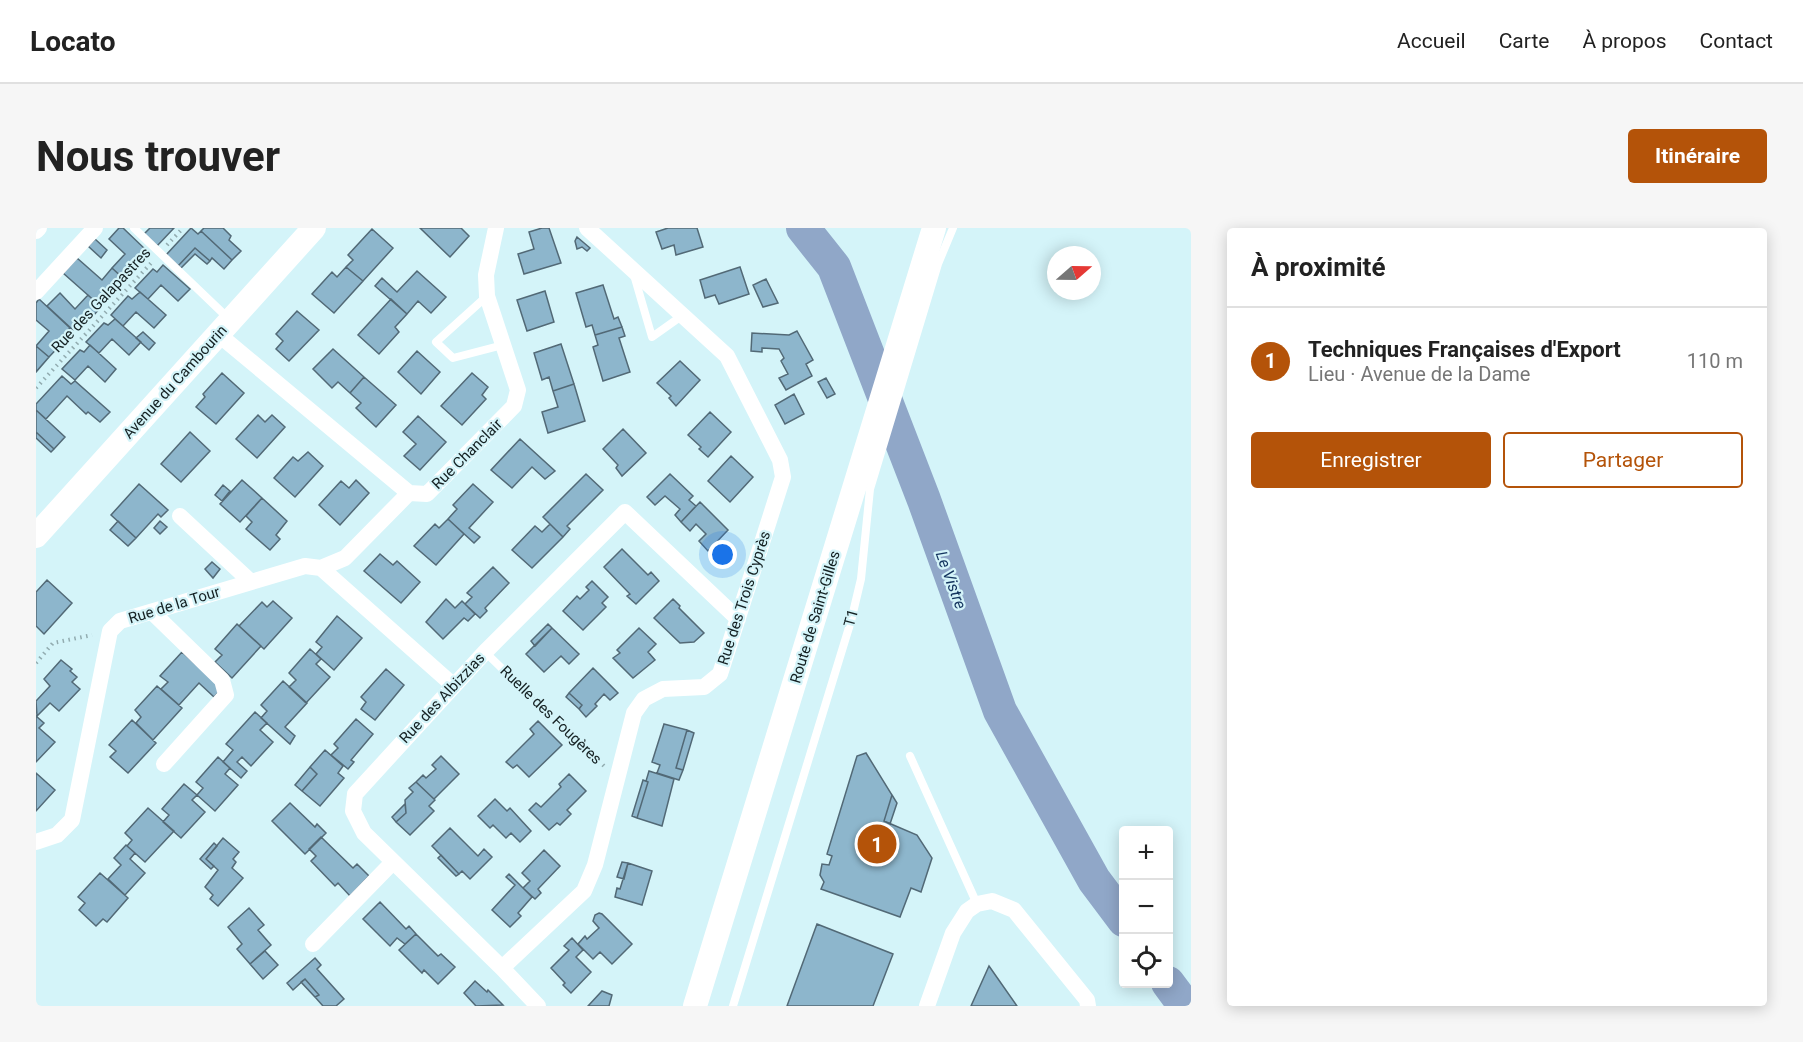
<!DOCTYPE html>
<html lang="fr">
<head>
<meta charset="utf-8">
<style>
  body { margin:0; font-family:Roboto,sans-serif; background:#f6f6f6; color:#222 }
  .controls { position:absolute; right:18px; bottom:18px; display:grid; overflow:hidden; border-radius:6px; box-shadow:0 3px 15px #0003 }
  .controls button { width:54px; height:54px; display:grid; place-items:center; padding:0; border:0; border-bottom:2px solid #e0e0e0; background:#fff; color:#222; font:30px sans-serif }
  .compass { position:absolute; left:1011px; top:18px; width:54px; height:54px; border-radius:50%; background:#fff; box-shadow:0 3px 15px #0003; rotate:70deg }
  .you { position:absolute; left:687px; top:327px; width:21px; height:21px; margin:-15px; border:4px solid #fff; border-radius:50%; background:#1a73e8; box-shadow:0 0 0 9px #1a73e833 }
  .badge { display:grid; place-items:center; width:39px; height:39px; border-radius:50%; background:#b45309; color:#fff; font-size:20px; font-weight:700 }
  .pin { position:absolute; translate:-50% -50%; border:3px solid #fff; box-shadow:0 2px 6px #0006 }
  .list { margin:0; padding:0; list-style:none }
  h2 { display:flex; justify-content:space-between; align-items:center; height:78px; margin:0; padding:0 24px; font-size:26px }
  h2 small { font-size:20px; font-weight:400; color:#767676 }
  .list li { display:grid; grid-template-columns:39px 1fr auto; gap:18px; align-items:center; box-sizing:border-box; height:108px; padding:0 24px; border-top:2px solid #e0e0e0 }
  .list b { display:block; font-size:22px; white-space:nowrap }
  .list p { margin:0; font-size:20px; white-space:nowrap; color:#767676 }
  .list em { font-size:20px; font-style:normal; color:#767676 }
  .actions { display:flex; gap:12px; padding:18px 24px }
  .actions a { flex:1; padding:14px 0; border:2px solid #b45309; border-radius:6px; text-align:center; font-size:21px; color:#b45309 }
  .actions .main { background:#b45309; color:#fff }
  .icon { flex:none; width:33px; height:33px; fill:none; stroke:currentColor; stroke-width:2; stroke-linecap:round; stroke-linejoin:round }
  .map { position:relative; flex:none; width:1155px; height:778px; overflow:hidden; border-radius:6px }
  header { display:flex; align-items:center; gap:36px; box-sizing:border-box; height:84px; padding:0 30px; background:#fff; border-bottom:2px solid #e0e0e0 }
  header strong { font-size:28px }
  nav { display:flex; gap:33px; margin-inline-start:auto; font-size:21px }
  .intro { display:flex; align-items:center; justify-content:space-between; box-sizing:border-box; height:144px; padding:0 36px }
  h1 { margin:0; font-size:42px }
  .button { padding:15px 27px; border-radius:6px; background:#b45309; color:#fff; font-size:21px; font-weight:700 }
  main { display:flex; gap:36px; padding:0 36px }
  aside { flex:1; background:#fff; border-radius:6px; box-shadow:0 3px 15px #0003 }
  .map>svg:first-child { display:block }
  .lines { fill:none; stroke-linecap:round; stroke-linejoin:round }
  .river { stroke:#90a7c8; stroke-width:34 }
  .building { fill:#8db6cc; stroke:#526976; stroke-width:1.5 }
  .path { stroke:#92acb0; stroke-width:4; stroke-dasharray:1.5 4.5; stroke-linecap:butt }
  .lane { stroke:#fff; stroke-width:8 }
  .street { stroke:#fff; stroke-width:16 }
  .secondary { stroke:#fff; stroke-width:24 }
  .labels { text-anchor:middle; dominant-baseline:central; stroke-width:4.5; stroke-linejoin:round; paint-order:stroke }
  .street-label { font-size:15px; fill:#142022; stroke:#d4f4f9 }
  .water-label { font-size:16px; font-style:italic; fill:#13345e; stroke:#d4f4f9 }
</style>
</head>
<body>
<header>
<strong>Locato</strong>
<nav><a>Accueil</a><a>Carte</a><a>À propos</a><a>Contact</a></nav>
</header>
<div class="intro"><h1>Nous trouver</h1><a class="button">Itinéraire</a></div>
<main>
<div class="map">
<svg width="1155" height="778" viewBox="0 0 1155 778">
  <rect width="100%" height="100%" fill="#d4f4f9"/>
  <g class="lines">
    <path class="river" d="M767,0L798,39L888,272L964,483L1058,652L1088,692
      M1132,755L1149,778"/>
  </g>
  <path class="building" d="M83,0H87L110,22L104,30L107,33L89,52L76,40L89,26L73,11Z
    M114,0H138L121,18L108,6Z
    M155,0L162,6L165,3L196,32L188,41L176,30L174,33L159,20L142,38L130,27Z
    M168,0H187L195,8L193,12L205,23L196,32L165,3Z
    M384,0H425L433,8L414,29Z
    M506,0H513L525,35L488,46L482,26L498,21L493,4Z
    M632,0H661L667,19L640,27L638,17L626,21L620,4Z
    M336,1L357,20L327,53L310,39L317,32L312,27Z
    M541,9L554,20L551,23L546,19L541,21L539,13Z
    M59,11L71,22L65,30L52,18Z
    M159,20L174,33L171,36L159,26L145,40L142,38Z
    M41,30L66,52L76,40L89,52L72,71L69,68L62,76L27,45Z
    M127,37L154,61L142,73L125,57L112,71L99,60L117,41L121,44Z
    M310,39L327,53L298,85L276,66L296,44L301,49Z
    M704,39L713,66L683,76L679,67L669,70L664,52Z
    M381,43L410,69L395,85L382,73L371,86L339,58L346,50L361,64Z
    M730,51L742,75L727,79L717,57Z
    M567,57L578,91L582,89L586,99L559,107L556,97L550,99L540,65Z
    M509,63L518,94L491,103L481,72Z
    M104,64L130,87L118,100L100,84L87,98L75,87L92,68L96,71Z
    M24,65L39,81L52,67L65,79L48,98L45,95L37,102L11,78Z
    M3,71L34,100L27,107L30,111L13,129L0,118L13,103L0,92V75Z
    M355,71L371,86L359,99L363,104L343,126L322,107Z
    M261,83L283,102L253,133L240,121L247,113L240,106Z
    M79,91L105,114L93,127L76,111L63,125L50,114L68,95L72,97Z
    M586,99L589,108L583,110L594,144L567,153L557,119L562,117L559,107Z
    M761,103L777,132L770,136L776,148L750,162L743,150L752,146L745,133L748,130L743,121L726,120V124L715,123L716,105L753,107Z
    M107,104L119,115L113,122L100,110Z
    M525,116L538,156L517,163L513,149L506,152L498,125Z
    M54,117L80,141L69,154L52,138L39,152L26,141L44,122L48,124Z
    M0,118L13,129L0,144Z
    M297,121L328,149L314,165L302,154L296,160L277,141Z
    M381,123L404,144L385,166L362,144Z
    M644,133L664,152L640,178L633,170L635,168L621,155Z
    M186,145L208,165L180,196L160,179L169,169L167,166Z
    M436,145L452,159L446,167L450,171L426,197L405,178Z
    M26,148L35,156L39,153L74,184L64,194L52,184L50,186L31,168L10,191L0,182V176Z
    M328,149L360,177L340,199L320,180L325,175L314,165Z
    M790,150L799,166L791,170L782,154Z
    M538,156L549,193L512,205L506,184L522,179L517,163Z
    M758,166L768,186L749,196L739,177Z
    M0,182L29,209L18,221L0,204Z
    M674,184L695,204L672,229L663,221L665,219L652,207Z
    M222,187L229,194L236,187L249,199L221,230L200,211Z
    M382,188L410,214L384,242L368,228L380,216L367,204Z
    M587,201L610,225L586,248L580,240L582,237L567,221Z
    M0,204L18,221L15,224L0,210Z
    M154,204L174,223L145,254L125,236Z
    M484,211L519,243L509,251L496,239L476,260L455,242Z
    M272,224L287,238L259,269L238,250L257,229L262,233Z
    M695,228L717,249L694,274L672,253Z
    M550,246L567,262L531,298L534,301L527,309L507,289Z
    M634,246L657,268L653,272L660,278L645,294L639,287L644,281L629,268L619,277L611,269Z
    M206,252L226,270L204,294L184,276Z
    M320,252L333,265L304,297L283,277L305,253L313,260Z
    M103,256L132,282L125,289L122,286L100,310L75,287Z
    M437,256L457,274L433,300L444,309L438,315L412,291L421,281L417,277Z
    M187,257L194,263L186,273L179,267Z
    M226,270L251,293L240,307L244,311L234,322L210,301L216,294L210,288Z
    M664,274L692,302L672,323L663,313L670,306L660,296L654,303L645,294Z
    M412,291L428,306L400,337L378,318L399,296L403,300Z
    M82,293L100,310L92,318L74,302Z
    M124,293L131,299L124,306L118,300Z
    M514,296L527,309L496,340L476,322L499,298L506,304Z
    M586,321L612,347L615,344L623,353L600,376L591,368L594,366L568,339Z
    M344,326L357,337L361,333L384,354L365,375L328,343Z
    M176,334L184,341L177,350L169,341Z
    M457,339L473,355L449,380L451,383L444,390L429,376L436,369L431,365Z
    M11,352L36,375L8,406L0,398V364Z
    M556,353L572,369L566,375L570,379L547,402L527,383L541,368L544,371L553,362L550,359Z
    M410,371L419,380L426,373L439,386L432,393L428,390L407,411L390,394Z
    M637,371L644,378L643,380L668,405L658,414L644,415L618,390Z
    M237,373L256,390L228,421L203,398L226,374L231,379Z
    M301,388L326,410L298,442L280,426L286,419L280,414Z
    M201,396L225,418L196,450L179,434L186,427L179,421Z
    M512,396L516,400L499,418L495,413Z
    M516,400L543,426L533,436L525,428L508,444L490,426Z
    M603,400L620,416L612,424L619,432L597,450L577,430L584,425L581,422Z
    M274,421L285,431L280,436L294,449L270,475L253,459L260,452L253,445Z
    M146,424L182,456V465L178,469L163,455L143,477L125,461L132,454L124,448Z
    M25,432L36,441L34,443L41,449L36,454L44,461L23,483L14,475L1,488L0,473L14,458L8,451Z
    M557,440L582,465L574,472L568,466L559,476L561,478L550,489L543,481L546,477L533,465Z
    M350,441L368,457L339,492L325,481L330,474L325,469Z
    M247,453L271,475L249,499L259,508L254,516L225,490L231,483L225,477Z
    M121,458L146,480L117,512L100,495L105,489L99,482Z
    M533,465L546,477L543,481L530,469Z
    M219,484L231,495L224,502L237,514L215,538L206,529L201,534L211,543L205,550L187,534L197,522L190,516Z
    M0,488L8,495L3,500L19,514L0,534Z
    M320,491L337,506L315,532L318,534L312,541L295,527L302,520L298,516Z
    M96,492L120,515L92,545L74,529L80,523L73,517Z
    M502,493L526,517L493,549L481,537L477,540L470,534L498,506L494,501Z
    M628,496L651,502L640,540L647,542L643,552L621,545L624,537L616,534Z
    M651,502L658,505L647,542L640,540Z
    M289,522L307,538L302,545L308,550L284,578L266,563L281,546L274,539Z
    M830,525L856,567L848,593L881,607L896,630L885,664L875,660L864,689L785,661L788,654L784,647L786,636L793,637L796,628L791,626L821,528Z
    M405,528L423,546L398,571L380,554L387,547L390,550L400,541L396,537Z
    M182,529L194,540L189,546L202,557L179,583L161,567L167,560L160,554Z
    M274,539L281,546L266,563L259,557Z
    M613,543L638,551L626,598L601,590L612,554L610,553Z
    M0,545L19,562L0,583Z
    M533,546L550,563L531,582L535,586L524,597L521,595L513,602L493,582L500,575L505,579L525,559L523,556Z
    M607,552L612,554L601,590L596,588Z
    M380,554L399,572L393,578L398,583L374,607L360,594L370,585L369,572L377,564L373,560Z
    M148,556L161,567L156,572L169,584L145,610L127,594L133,587L126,581Z
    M856,567L861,575L854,596L848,593Z
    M459,571L471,583L474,580L495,603L484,614L475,605L470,610L457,597L454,600L442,588Z
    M254,575L279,599L281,596L290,605L269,626L236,593Z
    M369,576L370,585L360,594L356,589Z
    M112,580L138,603L109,634L91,618L96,612L89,605Z
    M414,600L442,628L448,621L456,629L434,651L426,643L423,646L396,618Z
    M285,609L317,640L321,636L333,648L314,668L302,655L299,658L275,633L280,628L273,621Z
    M187,610L203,624L197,631L200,634L196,640L207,650L182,678L174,671L177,667L169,659L182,642L170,631Z
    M178,615L181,618L170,631L178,638L175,641L164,631Z
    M90,617L99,625L94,631L109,645L89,667L72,651L85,637L78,630Z
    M508,622L524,638L502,661L505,665L499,671L487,660L494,653L486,645Z
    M405,627L423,646L420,648L402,630Z
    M586,634L592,635L588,651L581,649Z
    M592,635L616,643L606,677L579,669L581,660L584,661Z
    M64,645L92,670L71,694L67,691L60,698L43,682L49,675L42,669Z
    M473,646L496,669L482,685L485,688L474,699L456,682L479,657L470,649Z
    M344,674L370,701L373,698L380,706L369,716L361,710L354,718L327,691Z
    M213,680L228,697L222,702L235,717L214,736L201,721L206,716L192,699Z
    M563,685L566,686L596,716L576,736L564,724L557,731L542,716L549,708L551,711L563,700L557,693L559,687Z
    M781,696L857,726L837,778H751Z
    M380,706L402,728L405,726L419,739L402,756L388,742L386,745L363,722Z
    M536,710L547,722L540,729L555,744L535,765L527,757L529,755L515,740L533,722L528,718Z
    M229,723L242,737L227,751L214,736Z
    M279,730L285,737L281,741L308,771L300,778H287L279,769L283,767L269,751L257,762L251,755Z
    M953,738L981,778H935Z
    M269,751L283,767L279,769L265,754Z
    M439,753L451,764L452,762L467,777L440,778L428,765Z
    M566,763L576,767L573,778H552Z"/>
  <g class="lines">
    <path class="path" d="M131,17L147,0
      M0,160L116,34
      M0,435L17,415L56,407
      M489,462L568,538"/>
    <path class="lane" d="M98,0L193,91
      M598,47L616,109L647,87
      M451,68L400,114L417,130L467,117
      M449,424L481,455
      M874,528L941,676
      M697,778L815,393L825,351L834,261L902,36L917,0"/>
    <path class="street" d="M0,3L3,0
      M0,64L59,0
      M182,106L373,265L391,266L478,178L482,162L451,68L450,47L460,0
      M144,288L215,354
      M285,340L418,458
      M116,384L186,452L190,467L128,536
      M0,614L21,607L36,592L74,403L84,393L269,338L285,340L309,330L373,265
      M277,716L357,634
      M466,740L548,663L559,637L598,485L608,471L627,461L668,459L684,446L747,249L744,232L691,128L551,0
      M502,778L466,740L328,605L317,583L319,566L449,424L589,284L702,391
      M891,778L917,705L931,683L941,676L956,673L978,682L1051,772L1052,778"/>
    <path class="secondary" d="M0,308L278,0
      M659,778L898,0"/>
  </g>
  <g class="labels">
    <g class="street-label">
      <text transform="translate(65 72) rotate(-47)">Rue des Galapastres</text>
      <text transform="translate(139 154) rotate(-48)">Avenue du Cambourin</text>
      <text transform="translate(431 226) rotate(-45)">Rue Chanclair</text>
      <text transform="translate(708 370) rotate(-72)">Rue des Trois Cyprès</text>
      <text transform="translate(138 377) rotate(-17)">Rue de la Tour</text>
      <text transform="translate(779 389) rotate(-73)">Route de Saint-Gilles</text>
      <text transform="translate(815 390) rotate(-75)">T1</text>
      <text transform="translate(406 470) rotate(-47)">Rue des Albizzias</text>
      <text transform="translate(515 487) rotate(44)">Ruelle des Fougères</text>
    </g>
    <g class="water-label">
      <text transform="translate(915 352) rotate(70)">Le Vistre</text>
    </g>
  </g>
</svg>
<div class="controls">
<button>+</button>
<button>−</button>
<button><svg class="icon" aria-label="locate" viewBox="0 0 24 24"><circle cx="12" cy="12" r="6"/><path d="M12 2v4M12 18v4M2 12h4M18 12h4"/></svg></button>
</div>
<svg class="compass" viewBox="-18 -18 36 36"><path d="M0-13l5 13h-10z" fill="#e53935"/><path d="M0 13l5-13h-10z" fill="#767676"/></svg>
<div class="you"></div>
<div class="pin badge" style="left:841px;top:616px">1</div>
</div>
<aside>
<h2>À proximité<small></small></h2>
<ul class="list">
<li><span class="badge">1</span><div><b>Techniques Françaises d'Export</b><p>Lieu · Avenue de la Dame</p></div><em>110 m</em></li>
</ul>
<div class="actions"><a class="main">Enregistrer</a><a>Partager</a></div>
</aside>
</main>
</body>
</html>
